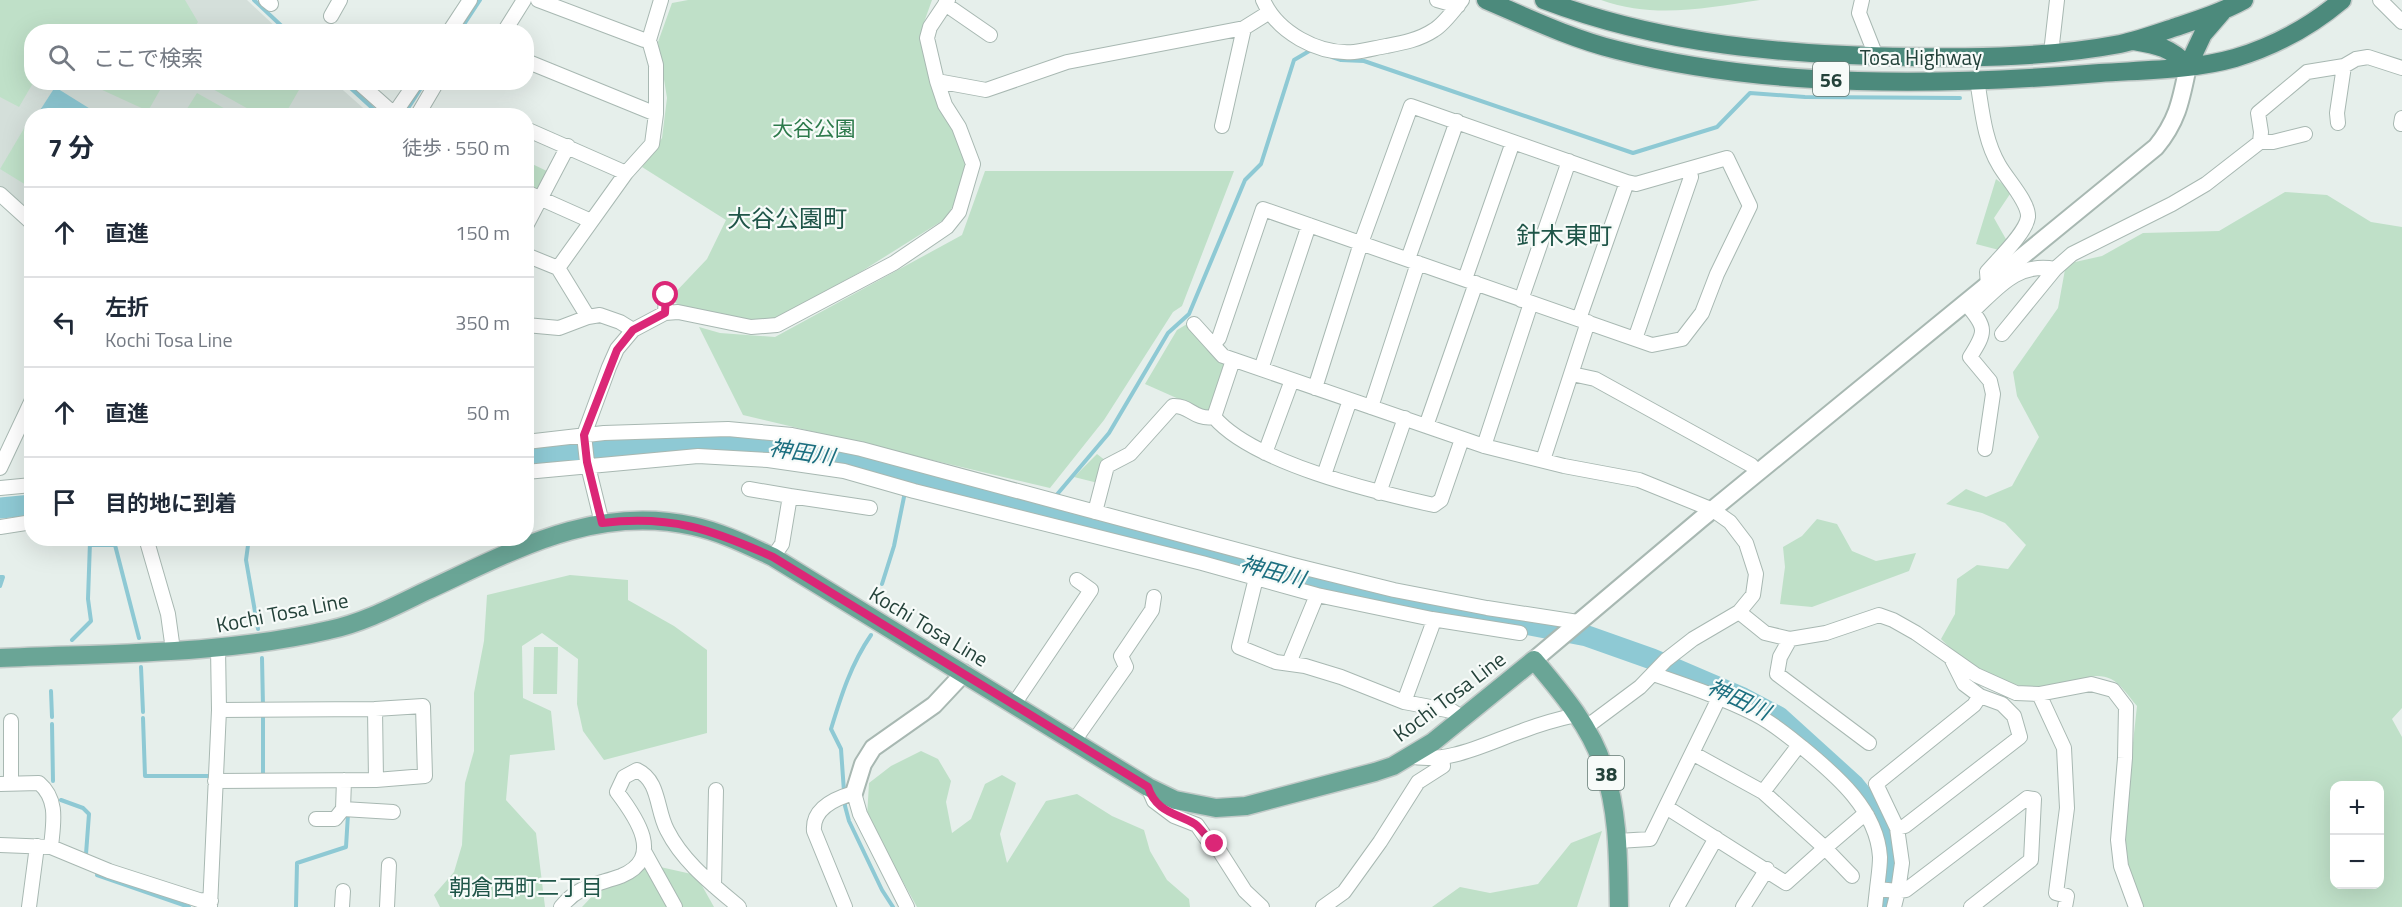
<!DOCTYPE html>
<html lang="ja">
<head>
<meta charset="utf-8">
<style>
  body { margin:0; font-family:"Titillium Web","Noto Sans JP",sans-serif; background:#f6f6f7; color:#1f2937 }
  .controls { position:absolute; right:18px; bottom:18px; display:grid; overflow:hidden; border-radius:12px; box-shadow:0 6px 24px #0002 }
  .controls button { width:54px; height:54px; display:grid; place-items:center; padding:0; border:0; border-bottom:2px solid #e0e1e3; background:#fff; color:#1f2937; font:30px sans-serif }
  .stop { position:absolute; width:18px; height:18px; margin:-14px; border:4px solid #db2777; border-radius:50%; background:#fff }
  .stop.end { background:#db2777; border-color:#fff; box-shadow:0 2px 6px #0008 }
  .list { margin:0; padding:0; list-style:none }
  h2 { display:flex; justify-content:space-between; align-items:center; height:78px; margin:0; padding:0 24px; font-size:26px }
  h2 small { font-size:20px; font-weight:400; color:#747a83 }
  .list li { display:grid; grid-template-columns:39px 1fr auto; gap:18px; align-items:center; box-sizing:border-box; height:90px; padding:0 24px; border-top:2px solid #e0e1e3 }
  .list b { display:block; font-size:22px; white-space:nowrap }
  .list p { margin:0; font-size:20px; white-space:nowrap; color:#747a83 }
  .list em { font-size:20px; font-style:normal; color:#747a83 }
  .icon { flex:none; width:33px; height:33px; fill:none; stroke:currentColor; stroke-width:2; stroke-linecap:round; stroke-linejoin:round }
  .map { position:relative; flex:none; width:2402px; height:907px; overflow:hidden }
  .search { position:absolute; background:#fff; box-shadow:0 6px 24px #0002; left:24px; top:24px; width:510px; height:66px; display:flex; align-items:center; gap:15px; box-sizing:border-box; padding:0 21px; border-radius:24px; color:#747a83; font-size:22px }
  .panel { position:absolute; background:#fff; box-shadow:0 6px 24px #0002; left:24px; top:108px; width:510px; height:438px; border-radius:24px }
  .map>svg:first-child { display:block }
  .built { fill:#d4dfda }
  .green { fill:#bfe0c8; fill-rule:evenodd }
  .water { fill:#8ec9d4 }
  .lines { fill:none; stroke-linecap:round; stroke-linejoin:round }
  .stream { stroke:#8ec9d4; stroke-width:4 }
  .river { stroke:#8ec9d4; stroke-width:21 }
  .minor-casing { stroke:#a8b8b2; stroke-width:16 }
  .tertiary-casing { stroke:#a8b8b2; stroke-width:20 }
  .primary-casing { stroke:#c2cac8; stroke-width:21 }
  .trunk-casing { stroke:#c2cac8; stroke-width:21 }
  .minor { stroke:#fff; stroke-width:14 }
  .tertiary { stroke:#fff; stroke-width:16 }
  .primary { stroke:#6aa596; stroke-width:18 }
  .trunk { stroke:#4c8a7c; stroke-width:18 }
  .route { stroke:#db2777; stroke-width:8 }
  .labels { text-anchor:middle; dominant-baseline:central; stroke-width:4.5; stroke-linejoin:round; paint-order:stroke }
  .shield { fill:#f7fbf9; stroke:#637a73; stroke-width:1.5 }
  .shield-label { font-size:20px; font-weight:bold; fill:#24423a }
  .street-label { font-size:21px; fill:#24423a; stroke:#f7fbf9 }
  .park-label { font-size:21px; fill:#2d7a4b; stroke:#f7fbf9 }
  .water-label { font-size:22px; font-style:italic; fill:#1c6f80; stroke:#f7fbf9 }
  .neighbourhood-label { font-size:22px; fill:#1f5548; stroke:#f7fbf9 }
  .quarter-label { font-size:24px; fill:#1f5548; stroke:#f7fbf9 }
</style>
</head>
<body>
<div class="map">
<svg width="2402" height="907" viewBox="0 0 2402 907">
  <rect width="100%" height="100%" fill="#e6efeb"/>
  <path class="built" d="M0,0H247L280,31L32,32V82L335,83L371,115L32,116L31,217L0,188Z"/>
  <path class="green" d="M0,0H185L198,22L192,31L32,32V82L33,83L19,107L0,97Z
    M688,0H932L922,28V49L941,108L957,138L967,166L955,203L945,219L862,271L775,319L751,320L679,305L669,299L707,259L726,220L642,167L662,138L667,98L658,42L672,3Z
    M1601,0H1760C1705,8 1655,19 1601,0Z
    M87,83H164L148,111Z
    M202,83V82L303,83L284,116L259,115Z
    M197,93L236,115H183Z
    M29,120L32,122L31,188L0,169Z
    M528,162L551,173L540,194L527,187Z
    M985,171H1234L1182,306L1173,312L1104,420L1050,488L743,415L699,327L720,333L775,337L962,235Z
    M1996,179L2012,191L1994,218L2007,241L1999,250L1976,244Z
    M2285,192L2327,195L2371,222L2402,227V708L2392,719L2402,737V907H2142L2131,887L2124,826L2137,706C2130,698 2120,683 2111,679C2094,670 2073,683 2057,686C2015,695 1970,668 1941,639L1955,614L1957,579L1977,565L2008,569L2026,545L2005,523L1982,513L1946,504L1966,489L1986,497L2012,486L2039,437L2017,396L2013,372L2058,308L2066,264L2102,256L2143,233L2219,231ZM2334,786H2380V884H2334Z
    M1187,324L1218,359L1227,363L1208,412L1145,384L1177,330Z
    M1097,454L1106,461L1098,483L1074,477Z
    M1817,519L1837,524L1852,551L1876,561L1916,553L1909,571L1812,607L1780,604L1785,567L1783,547L1802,536Z
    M570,575L628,580V600L674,626L707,650V733L604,760L583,731L577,704L578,659L542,633L522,646L523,698L551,711L555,750L510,755L506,800L536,833L545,907H440L434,895L454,872L462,845L465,783L474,751V693L484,641L487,595Z
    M534,647H558L557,694H533Z
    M921,751L938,759L951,781L946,802L952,833L971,819L985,784L1002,775L1016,783L1000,834L1007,863L1046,801L1077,794L1112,816L1144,830L1150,851L1167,880L1189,899L1190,907H917L867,817L869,783L891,766Z
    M1602,831L1577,907H1432L1460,887L1490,893L1538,884L1571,843Z
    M638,862L696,875L714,907H582L596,892Z"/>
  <path class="water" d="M55,87L100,115H37Z"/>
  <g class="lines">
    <path class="stream" d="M254,0L288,32
      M459,32L480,0
      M1332,57L1341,60L1364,61L1633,153L1717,127L1750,93L1805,97L1960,98
      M344,82L381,116
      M403,116L425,82
      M907,483L908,475
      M1054,498L1109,433L1168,333L1189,314L1245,180L1261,164L1294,60L1311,50
      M249,538L246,560L258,629
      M90,545H115L139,638
      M0,577H3L0,586
      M882,584L894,546L905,492
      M871,635C851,664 841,696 831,729L841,749L845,806L849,821L882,890L893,907
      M72,640L91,621L88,599L90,542L86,538
      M262,658L263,706
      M141,667L143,712
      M51,691L52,717
      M263,715V777
      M143,718L145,776H209
      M52,724L53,781
      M61,800L83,808L89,814L86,854
      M97,875L189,907
      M296,907L297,863L346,847L348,814"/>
    <path class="river" d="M526,456L643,445L742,444L822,453L1328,586L1587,636L1652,659L1743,698L1779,717L1854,785L1878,815L1886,847V873L1882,907
      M0,508L32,505"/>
    <g class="minor-casing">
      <path id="minor" d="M266,0L271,4
        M538,0L644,40H649
        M1263,0C1277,32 1318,55 1354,52C1364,51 1375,48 1386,46C1402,43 1419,40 1434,30C1444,24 1454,10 1462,0
        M1437,0L1458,6
        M1862,0L1859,13L1876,56
        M2380,0L2402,22
        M945,4L990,35
        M331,16L340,0
        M449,32L470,0
        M504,32L524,0
        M2051,53L2057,0
        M526,61L656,114
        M1977,80C1982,109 1984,140 1999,165C2006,178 2029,202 2028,217C2026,233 1998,259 1987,272L1988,285
        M937,81L986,90L1067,62L1244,28L1268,13
        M358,82L394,114L416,82
        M417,116L437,82
        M2338,123L2337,113L2344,66
        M2401,124L2402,118
        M1222,126L1244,28
        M526,129L626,173
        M2260,142H2273L2305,134
        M526,192L591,221
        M0,194L32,223
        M526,226L568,146
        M526,255L558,268L588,317
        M1408,259L1457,121
        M558,268L626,173L652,144L656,114V65L649,40L661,0
        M1465,279L1513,142
        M1521,300L1569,161
        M1967,305C1987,328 1986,332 1970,357L1990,381L1993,394L1985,449
        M1973,311C1998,288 2017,262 2055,269L2072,254L2172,204L2206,184L2260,142L2261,132L2258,113L2307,72L2344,66L2356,59L2368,57L2402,68
        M665,313L666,295
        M1579,319L1627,182
        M1194,324L1213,345
        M526,325L559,328L588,317L600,315L620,322L633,330
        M2002,334L2055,269
        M1635,339L1691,177L1689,170
        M1233,360L1214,417C1253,463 1375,492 1434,505L1441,500L1462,439
        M1261,369L1309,225
        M1572,374L1595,379L1751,465L1758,472
        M1315,388L1361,243L1411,106L1627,182L1636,184L1727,158L1750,206L1717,274L1702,313L1682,339L1652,345L1263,209L1219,338L1213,345L1223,356L1484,446L1564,466L1639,480L1713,510L1730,522L1746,543L1756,574L1753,595L1739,612L1693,639L1666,660L1640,687L1585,728
        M1371,407L1418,263
        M1426,426L1476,283
        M526,442L604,433L728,429L792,435L861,449L1293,565L1394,590L1487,608L1578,622
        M1484,446L1531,303
        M1265,453L1292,380
        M1543,460L1588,322
        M0,468L32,400
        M526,472L698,456L768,460L844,471L914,491L1202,563L1317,595
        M1324,475L1350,400
        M0,488L32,485
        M749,489L790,496
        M1379,493L1405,418
        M1095,512L1107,466L1130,454L1173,406C1190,405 1193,420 1214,417
        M602,523L587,462L584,435L609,367L617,349L633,330L665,313L678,312L751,327L777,325L894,263L947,227L959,212L973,164L959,127L945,105L937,81L927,38L930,27L948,0
        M0,527L32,522
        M146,538L168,614L173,650
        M773,557L782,544L790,496L870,508
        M1256,578L1239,647L1276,662L1305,666L1341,677L1404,702L1452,711L1463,718
        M1739,612L1765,633L1790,639L1826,633L1879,615L1893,620L1916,633L1976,675L2016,693L2039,694L2091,684L2113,690L2126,707L2125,758L2118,840L2121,866L2136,907
        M1790,639L1780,657L1777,674L1869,743
        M1952,660L1964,684L1980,696L2002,704L2014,716L2020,737L1905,826L1897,828L1876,784L1974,705L1980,696
        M1289,663L1317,595L1432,619L1520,633
        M1653,674C1688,686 1723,698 1755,714C1773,723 1788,736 1803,748C1837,776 1877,810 1880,857C1880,868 1878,879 1877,889L1898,891L1902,863L1897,828
        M2039,694L2064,748L2067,808L2056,893L2067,896L2065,907
        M1404,702L1432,626V619
        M1014,704L1091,590L1077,580
        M219,710L375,709L376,780
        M11,721V784
        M1074,741L1126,667L1121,656L1152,610L1154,597
        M1692,753L1763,792L1799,745
        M1409,756C1447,765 1487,743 1522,731C1540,724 1558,719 1576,715
        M215,781L376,780L425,776L423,706L375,709
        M0,784L39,783C59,800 53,824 51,847
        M1148,787L1154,801L1174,816L1197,825L1206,838L1215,844L1245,891L1262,907
        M1763,792L1825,848L1860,818L1867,815
        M1666,807L1786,883L1825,848L1852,876
        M343,809L393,812
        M316,819H335L343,809L344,780
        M1618,841L1650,839L1719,698
        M0,845L51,847L109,871L199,900L211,901
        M645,853L675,907
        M714,886L716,790
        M29,907L37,846
        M210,907L219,710L218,648
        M342,907L343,891
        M387,907L389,865
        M561,907C579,885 596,885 621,876C665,858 636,817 617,792L624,777L637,770C660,781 656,809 667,830C683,862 712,884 739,907
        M845,907L814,831C812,808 836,798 854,793L860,814L907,907
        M1323,907L1344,892L1380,842L1418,782L1443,766L1442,757
        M1677,907L1716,838
        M1743,907L1767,869
        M1875,907L1877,889
        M1894,907L1898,891L1906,890L2027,798L2034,799L2031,860L1971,907"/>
    </g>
    <g class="tertiary-casing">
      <path id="tertiary" d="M1534,660L1701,519L2156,147C2178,120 2181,100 2188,66
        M854,793L863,764L873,748L934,705L964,673"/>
    </g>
    <g class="primary-casing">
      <path id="primary" d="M0,658C110,653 222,655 329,630C363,623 395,606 426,591C513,551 594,504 693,526C721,532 747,545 773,557L1148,787L1175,800L1216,808L1246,806L1375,772L1393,766L1433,742L1534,660C1561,692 1592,728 1604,769C1619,814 1618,861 1619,907"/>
    </g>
    <g class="trunk-casing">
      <path id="trunk" d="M1486,0C1528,18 1572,39 1617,50C1769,89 1945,86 2100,73C2144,70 2193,70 2235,58C2275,46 2310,27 2342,0
        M1544,0C1662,45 1786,55 1911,57C1981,58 2051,57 2120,44C2139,40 2158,33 2176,27C2200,19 2222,12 2244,0
        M2134,41C2158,45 2171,48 2188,66
        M2188,66L2203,34L2222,12"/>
    </g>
    <use href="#minor" class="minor"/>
    <use href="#tertiary" class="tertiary"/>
    <use href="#primary" class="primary"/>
    <use href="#trunk" class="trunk"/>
  </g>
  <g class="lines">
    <path class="route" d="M666,295L665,313L633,330L617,350L584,435L587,462L602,523C671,515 711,529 773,557L1148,787C1156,812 1176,813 1195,824C1202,829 1206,838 1215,844"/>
  </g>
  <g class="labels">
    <g class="shield">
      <rect x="1813" y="62" width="36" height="34" rx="4.5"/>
      <rect x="1588" y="756" width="36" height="34" rx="4.5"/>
    </g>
    <g class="shield-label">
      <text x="1831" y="79">56</text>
      <text x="1606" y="773">38</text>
    </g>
    <g class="street-label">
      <text x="1921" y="57">Tosa Highway</text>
      <text transform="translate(282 612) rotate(-11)">Kochi Tosa Line</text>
      <text transform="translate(929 626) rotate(31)">Kochi Tosa Line</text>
      <text transform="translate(1449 696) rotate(-37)">Kochi Tosa Line</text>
    </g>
    <g class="park-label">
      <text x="814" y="128">大谷公園</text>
    </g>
    <g class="water-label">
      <text transform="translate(802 452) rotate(9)">神田川</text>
      <text transform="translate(1273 571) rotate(15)">神田川</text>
      <text transform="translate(1739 699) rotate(25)">神田川</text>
    </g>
    <g class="neighbourhood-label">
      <text x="526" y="887">朝倉西町二丁目</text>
    </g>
    <g class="quarter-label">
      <text x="787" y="218">大谷公園町</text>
      <text x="1564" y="235">針木東町</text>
    </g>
  </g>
</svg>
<div class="controls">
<button>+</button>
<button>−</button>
</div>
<div class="stop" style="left:666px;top:295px"></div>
<div class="stop end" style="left:1215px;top:844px"></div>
<div class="search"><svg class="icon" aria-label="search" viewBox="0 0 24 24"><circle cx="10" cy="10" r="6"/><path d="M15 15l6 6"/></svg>ここで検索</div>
<section class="panel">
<h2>7 分<small>徒歩 · 550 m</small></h2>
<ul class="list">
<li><svg class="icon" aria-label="ahead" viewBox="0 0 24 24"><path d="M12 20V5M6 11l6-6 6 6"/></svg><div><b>直進</b></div><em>150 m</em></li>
<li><svg class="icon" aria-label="left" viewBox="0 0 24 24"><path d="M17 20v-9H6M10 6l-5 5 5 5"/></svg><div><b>左折</b><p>Kochi Tosa Line</p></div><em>350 m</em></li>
<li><svg class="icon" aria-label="ahead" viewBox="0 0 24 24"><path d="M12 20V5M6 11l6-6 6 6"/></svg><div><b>直進</b></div><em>50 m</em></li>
<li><svg class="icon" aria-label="arrive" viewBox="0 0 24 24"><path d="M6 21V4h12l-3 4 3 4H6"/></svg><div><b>目的地に到着</b></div></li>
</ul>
</section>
</div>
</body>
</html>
